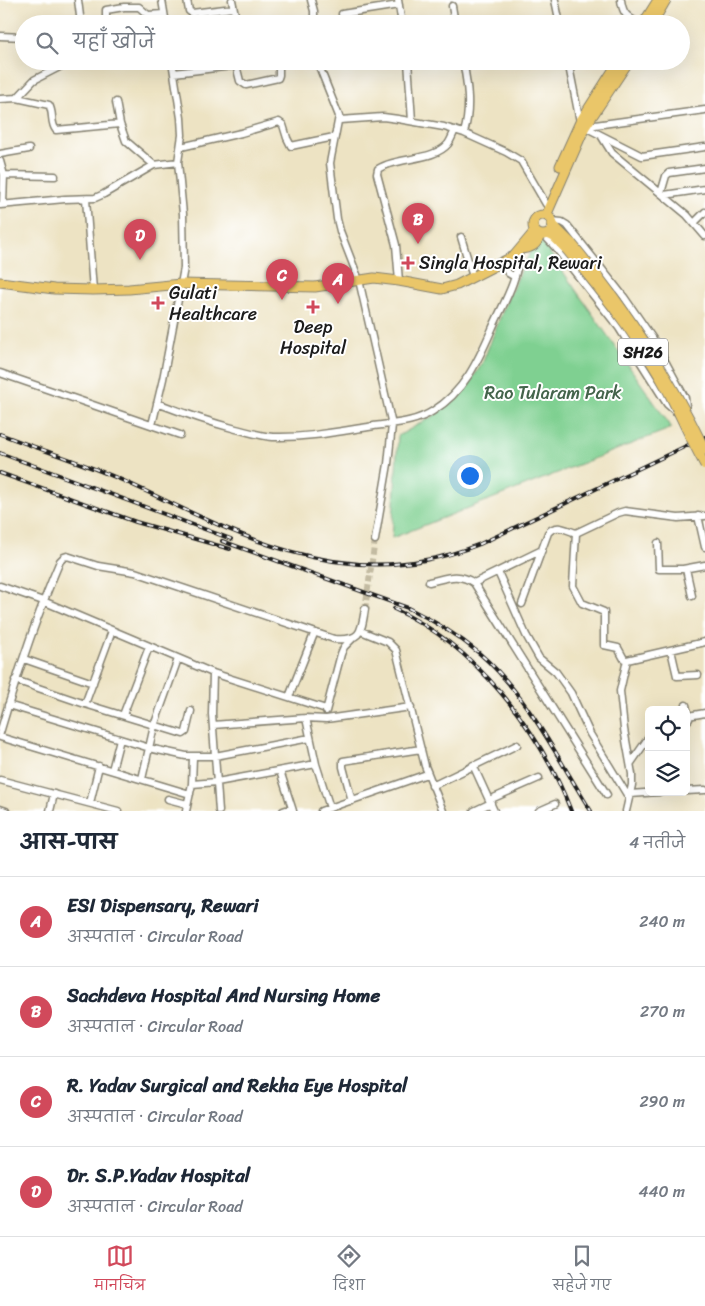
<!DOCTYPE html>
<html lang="hi">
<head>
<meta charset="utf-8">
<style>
  body { margin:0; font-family:Sriracha,"Playpen Sans Deva",sans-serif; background:#f6f6f7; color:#1f2937 }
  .controls { position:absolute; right:15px; bottom:15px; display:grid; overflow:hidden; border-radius:8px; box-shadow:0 5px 20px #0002 }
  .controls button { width:45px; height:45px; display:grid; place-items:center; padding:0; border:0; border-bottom:1px solid #e0e1e3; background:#fff; color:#1f2937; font:25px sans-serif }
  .you { position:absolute; left:469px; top:475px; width:18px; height:18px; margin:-12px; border:4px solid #fff; border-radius:50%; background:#1a73e8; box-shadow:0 0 0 8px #1a73e833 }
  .badge { display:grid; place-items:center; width:32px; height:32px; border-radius:50%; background:#d1495b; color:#fff; font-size:16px; font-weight:700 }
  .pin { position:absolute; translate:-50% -41px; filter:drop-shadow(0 1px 2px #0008) }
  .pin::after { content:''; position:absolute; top:26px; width:18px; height:15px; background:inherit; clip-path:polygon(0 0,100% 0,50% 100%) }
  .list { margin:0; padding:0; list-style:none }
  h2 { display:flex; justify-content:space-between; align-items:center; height:65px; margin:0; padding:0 20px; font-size:21px }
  h2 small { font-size:16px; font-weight:400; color:#747a83 }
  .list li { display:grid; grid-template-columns:32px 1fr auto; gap:15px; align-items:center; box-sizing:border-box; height:90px; padding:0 20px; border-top:1px solid #e0e1e3 }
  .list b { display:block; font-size:19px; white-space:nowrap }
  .list p { margin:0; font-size:16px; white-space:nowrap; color:#747a83 }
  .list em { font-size:16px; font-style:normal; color:#747a83 }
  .icon { flex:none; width:28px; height:28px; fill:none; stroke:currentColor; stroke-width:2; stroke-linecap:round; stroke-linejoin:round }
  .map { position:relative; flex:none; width:705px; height:811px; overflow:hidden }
  .search { position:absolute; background:#fff; box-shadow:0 5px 20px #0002; left:15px; right:15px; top:15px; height:55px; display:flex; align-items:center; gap:12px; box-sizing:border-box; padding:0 18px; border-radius:28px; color:#747a83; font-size:19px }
  .sheet { height:425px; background:#fff }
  nav { display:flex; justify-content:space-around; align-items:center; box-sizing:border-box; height:70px; border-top:1px solid #e0e1e3; background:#fff; font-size:14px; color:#747a83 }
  nav a { display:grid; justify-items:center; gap:2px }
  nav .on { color:#d1495b }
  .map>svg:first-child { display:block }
  .green { fill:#7fd091; stroke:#4e7656 }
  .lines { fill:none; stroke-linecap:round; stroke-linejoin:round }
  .minor-tunnel { stroke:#c3bba2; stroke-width:6; stroke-dasharray:6 3; stroke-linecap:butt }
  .minor-casing { stroke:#848070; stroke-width:9 }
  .major-casing { stroke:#848070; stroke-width:11 }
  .minor { stroke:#fff; stroke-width:6 }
  .major { stroke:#eac669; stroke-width:9 }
  .rail-casing { stroke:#1c1c1c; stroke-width:4 }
  .rail { stroke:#fff; stroke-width:2; stroke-dasharray:5.5; stroke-linecap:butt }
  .major-bridge-casing { stroke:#848070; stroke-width:11; stroke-linecap:butt }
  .major-bridge { stroke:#eac669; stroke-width:9 }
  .poi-dot { fill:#d1495b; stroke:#fff; stroke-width:2 }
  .labels { text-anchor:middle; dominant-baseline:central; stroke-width:4; stroke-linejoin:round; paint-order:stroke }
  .shield { fill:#fff; stroke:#606060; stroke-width:1 }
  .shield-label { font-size:16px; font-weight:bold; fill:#1c1c1c }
  .poi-label { font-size:18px; fill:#1c1c1c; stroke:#fff; text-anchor:start }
  .park-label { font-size:18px; fill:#44644b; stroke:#fff }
</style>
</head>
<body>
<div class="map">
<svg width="705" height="811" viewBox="0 0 705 811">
  <rect width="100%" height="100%" fill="#fff"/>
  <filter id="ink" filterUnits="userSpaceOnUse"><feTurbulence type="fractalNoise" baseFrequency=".02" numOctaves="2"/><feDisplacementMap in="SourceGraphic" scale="10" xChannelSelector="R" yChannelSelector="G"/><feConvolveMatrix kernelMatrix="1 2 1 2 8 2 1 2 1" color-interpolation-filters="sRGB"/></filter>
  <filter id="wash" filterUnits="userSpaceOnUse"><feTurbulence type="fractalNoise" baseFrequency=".0096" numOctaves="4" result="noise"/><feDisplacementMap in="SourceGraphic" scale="20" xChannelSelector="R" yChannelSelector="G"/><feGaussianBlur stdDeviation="1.12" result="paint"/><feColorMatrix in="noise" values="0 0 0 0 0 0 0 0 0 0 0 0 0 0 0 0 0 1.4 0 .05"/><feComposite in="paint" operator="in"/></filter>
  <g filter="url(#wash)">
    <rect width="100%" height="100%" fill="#ede3c3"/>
    <path class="green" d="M537,238L543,243L672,428L392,538L398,436L435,415L468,385L482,364L507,300Z"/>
  </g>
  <g filter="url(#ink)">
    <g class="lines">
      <path class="minor-tunnel" d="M365,609L375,540"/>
      <g class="minor-casing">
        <path id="minor" d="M78,0L81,24
          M162,0L166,24
          M187,0L189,11L192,13L233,8
          M232,0L237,24
          M311,0L314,11V24
          M398,0L402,24
          M555,0L560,24
          M621,0C623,15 627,16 639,24
          M452,6L455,24
          M342,14L399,5
          M106,24V10L124,7H139L148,15L164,14
          M0,36L24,37
          M317,61L339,116L330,163L337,219L340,231L359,280L392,425L388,464L375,540
          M408,61L412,121
          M463,61C468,86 471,109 464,133
          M568,61L580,122L585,127L642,156L705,147
          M236,65L240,81L246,85L278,78L279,75V61
          M174,73L232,66L236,65L239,61
          M17,98L34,80L71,61
          M0,99L17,98L49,105C54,113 50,123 56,130L120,124
          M116,102L120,124L126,141L154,165
          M340,120L383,117L398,119L444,127L464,133L506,152L521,161L546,204
          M586,121L591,125H595L705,110
          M602,137L612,153L687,215L705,236
          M181,147L241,133L279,122L283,125L287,138L291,146L334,137
          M0,154L29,149
          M0,161L4,175L3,204
          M4,175L55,176
          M661,193L666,176L669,173L705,168
          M664,195L705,189
          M86,199L93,290
          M0,205L65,199L95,198L104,194L154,165L178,162
          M694,223L705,212
          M544,235L555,247L619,328L667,404L675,411L682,410L686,406L685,398L653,339L624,297L567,225L562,222L552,221
          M461,237L473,277
          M502,263L508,273L515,277
          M399,281L396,245L377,174L378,169C396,157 434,161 448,144C451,140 453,134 455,130
          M0,373L180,435
          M157,403C183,413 209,422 236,429C248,432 261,436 273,437C306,438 336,432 368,427C390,423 413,424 433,411C464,392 478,361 492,329C503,304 519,279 519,251
          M152,425L163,379L184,268L183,214L178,162L182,135L181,118L172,61
          M698,516L705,547
          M576,533L573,586L582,603L604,612V645L618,648L624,659L627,660
          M658,543L659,569H683L705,565
          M686,569L692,596
          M498,572L526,635L539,658L556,672L571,693L590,734L629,798
          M429,582C447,578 458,572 474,583L607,795
          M474,583L542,550
          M0,586L43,601L213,673L212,714L219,811
          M522,604L548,533C556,523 566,530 576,533L618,513L625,511L678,518L705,516
          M361,631L388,642L396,650L425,766L443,811
          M671,650L677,676L698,675
          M24,659L93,683
          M627,660L705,642
          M213,673L326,709
          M15,680L85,704L183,734L186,732L191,711
          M289,697L314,634
          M85,704L112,631
          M8,705L153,749L186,756H215L310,738
          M686,705L689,719L686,722
          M326,711L341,654L344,647L353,638
          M123,715L149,647
          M688,716L705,713
          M306,718L316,764L330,808
          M213,725L306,718L326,719L411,707
          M0,733C17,675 36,617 60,561L64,557L67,556L98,566L135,572L334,639C361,641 361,633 365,609
          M0,737L190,794
          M631,763L649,737
          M473,765L494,811
          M112,770L120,739
          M280,771L293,811
          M142,779L154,726L178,659
          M0,780L118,811
          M192,784L217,782L316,764
          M432,786L517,745
          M686,791L705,790
          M630,794L659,792
          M168,799L187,804
          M489,800L539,778
          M352,801L343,767V761L421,749
          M90,803L99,766
          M0,809L6,811
          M50,811L54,794
          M186,811L192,784L193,757
          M283,811L292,808
          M321,811L427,774
          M474,811L491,803
          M539,811L555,804
          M626,811L632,785V774L624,729L620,691L627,660"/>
      </g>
      <g class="major-casing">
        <path id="major" d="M643,24L658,0
          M652,24L666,0
          M560,166L580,122L619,61
          M533 225a10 10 0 1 1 20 0a10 10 0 1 1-20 0Z
          M546,216L585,127L629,61
          M552,224L572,244
          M548,234L554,237L566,249
          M521,249C532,248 537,245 540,235
          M0,282L54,289L93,290L129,289L181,284L315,287L374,278L399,281L442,289L457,285L514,256L535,231"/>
      </g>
      <use href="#minor" class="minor"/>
      <use href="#major" class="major"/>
      <g class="rail-casing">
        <path id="rail" d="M0,434C41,450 84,463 124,481C220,525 315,581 425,560C444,557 462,551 480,544L705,437
          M0,453L231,539
          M0,473L136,522L230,549
          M222,541L408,608C433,620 457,635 479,653C526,693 558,759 591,811
          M394,609C475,645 540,730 571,811"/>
      </g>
      <use href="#rail" class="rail"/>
      <g class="major-bridge-casing">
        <path id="major-bridge" d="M572,244C627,310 668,373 705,450
          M566,249C604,293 641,341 669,393C681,417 692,442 705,465"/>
      </g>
      <use href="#major-bridge" class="major-bridge"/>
    </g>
  </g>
  <g class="poi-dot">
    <path d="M405.5 255.5h5v5h5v5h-5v5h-5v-5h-5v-5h5z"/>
    <path d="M155.5 295.5h5v5h5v5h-5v5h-5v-5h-5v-5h5z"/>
    <path d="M310.5 299.5h5v5h5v5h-5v5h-5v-5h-5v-5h5z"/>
  </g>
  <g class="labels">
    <rect class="shield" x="618" y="338.5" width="50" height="27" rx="4"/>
    <g class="shield-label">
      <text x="643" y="352">SH26</text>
    </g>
    <g class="poi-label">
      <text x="419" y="263">Singla Hospital, Rewari</text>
      <text x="169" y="293">Gulati<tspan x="169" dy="21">Healthcare</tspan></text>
      <text x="313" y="327" text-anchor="middle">Deep<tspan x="313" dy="21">Hospital</tspan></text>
    </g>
    <g class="park-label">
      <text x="553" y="393">Rao Tularam Park</text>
    </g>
  </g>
</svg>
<div class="controls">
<button><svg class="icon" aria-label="locate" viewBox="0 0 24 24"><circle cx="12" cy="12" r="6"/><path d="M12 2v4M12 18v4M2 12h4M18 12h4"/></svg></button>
<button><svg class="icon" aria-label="layers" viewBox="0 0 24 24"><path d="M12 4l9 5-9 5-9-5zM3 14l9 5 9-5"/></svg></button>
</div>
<div class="you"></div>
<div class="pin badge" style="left:338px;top:304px">A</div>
<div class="pin badge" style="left:418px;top:244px">B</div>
<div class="pin badge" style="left:282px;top:300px">C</div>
<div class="pin badge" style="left:140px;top:260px">D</div>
<div class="search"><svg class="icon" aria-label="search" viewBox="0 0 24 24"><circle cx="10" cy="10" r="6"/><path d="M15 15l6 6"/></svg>यहाँ खोजें</div>
</div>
<section class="sheet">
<h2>आस-पास<small>4 नतीजे</small></h2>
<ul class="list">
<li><span class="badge">A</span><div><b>ESI Dispensary, Rewari</b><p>अस्पताल · Circular Road</p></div><em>240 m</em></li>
<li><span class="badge">B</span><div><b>Sachdeva Hospital And Nursing Home</b><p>अस्पताल · Circular Road</p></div><em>270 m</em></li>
<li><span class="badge">C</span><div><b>R. Yadav Surgical and Rekha Eye Hospital</b><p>अस्पताल · Circular Road</p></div><em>290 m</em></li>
<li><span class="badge">D</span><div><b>Dr. S.P.Yadav Hospital</b><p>अस्पताल · Circular Road</p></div><em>440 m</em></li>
</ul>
</section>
<nav>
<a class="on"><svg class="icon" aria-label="map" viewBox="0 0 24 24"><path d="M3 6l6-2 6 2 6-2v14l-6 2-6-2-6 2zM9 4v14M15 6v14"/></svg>मानचित्र</a>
<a><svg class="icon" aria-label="directions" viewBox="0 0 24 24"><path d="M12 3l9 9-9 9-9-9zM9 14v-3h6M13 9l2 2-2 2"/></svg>दिशा</a>
<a><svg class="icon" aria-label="saved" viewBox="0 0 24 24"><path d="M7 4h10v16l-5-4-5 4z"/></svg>सहेजे गए</a>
</nav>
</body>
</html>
